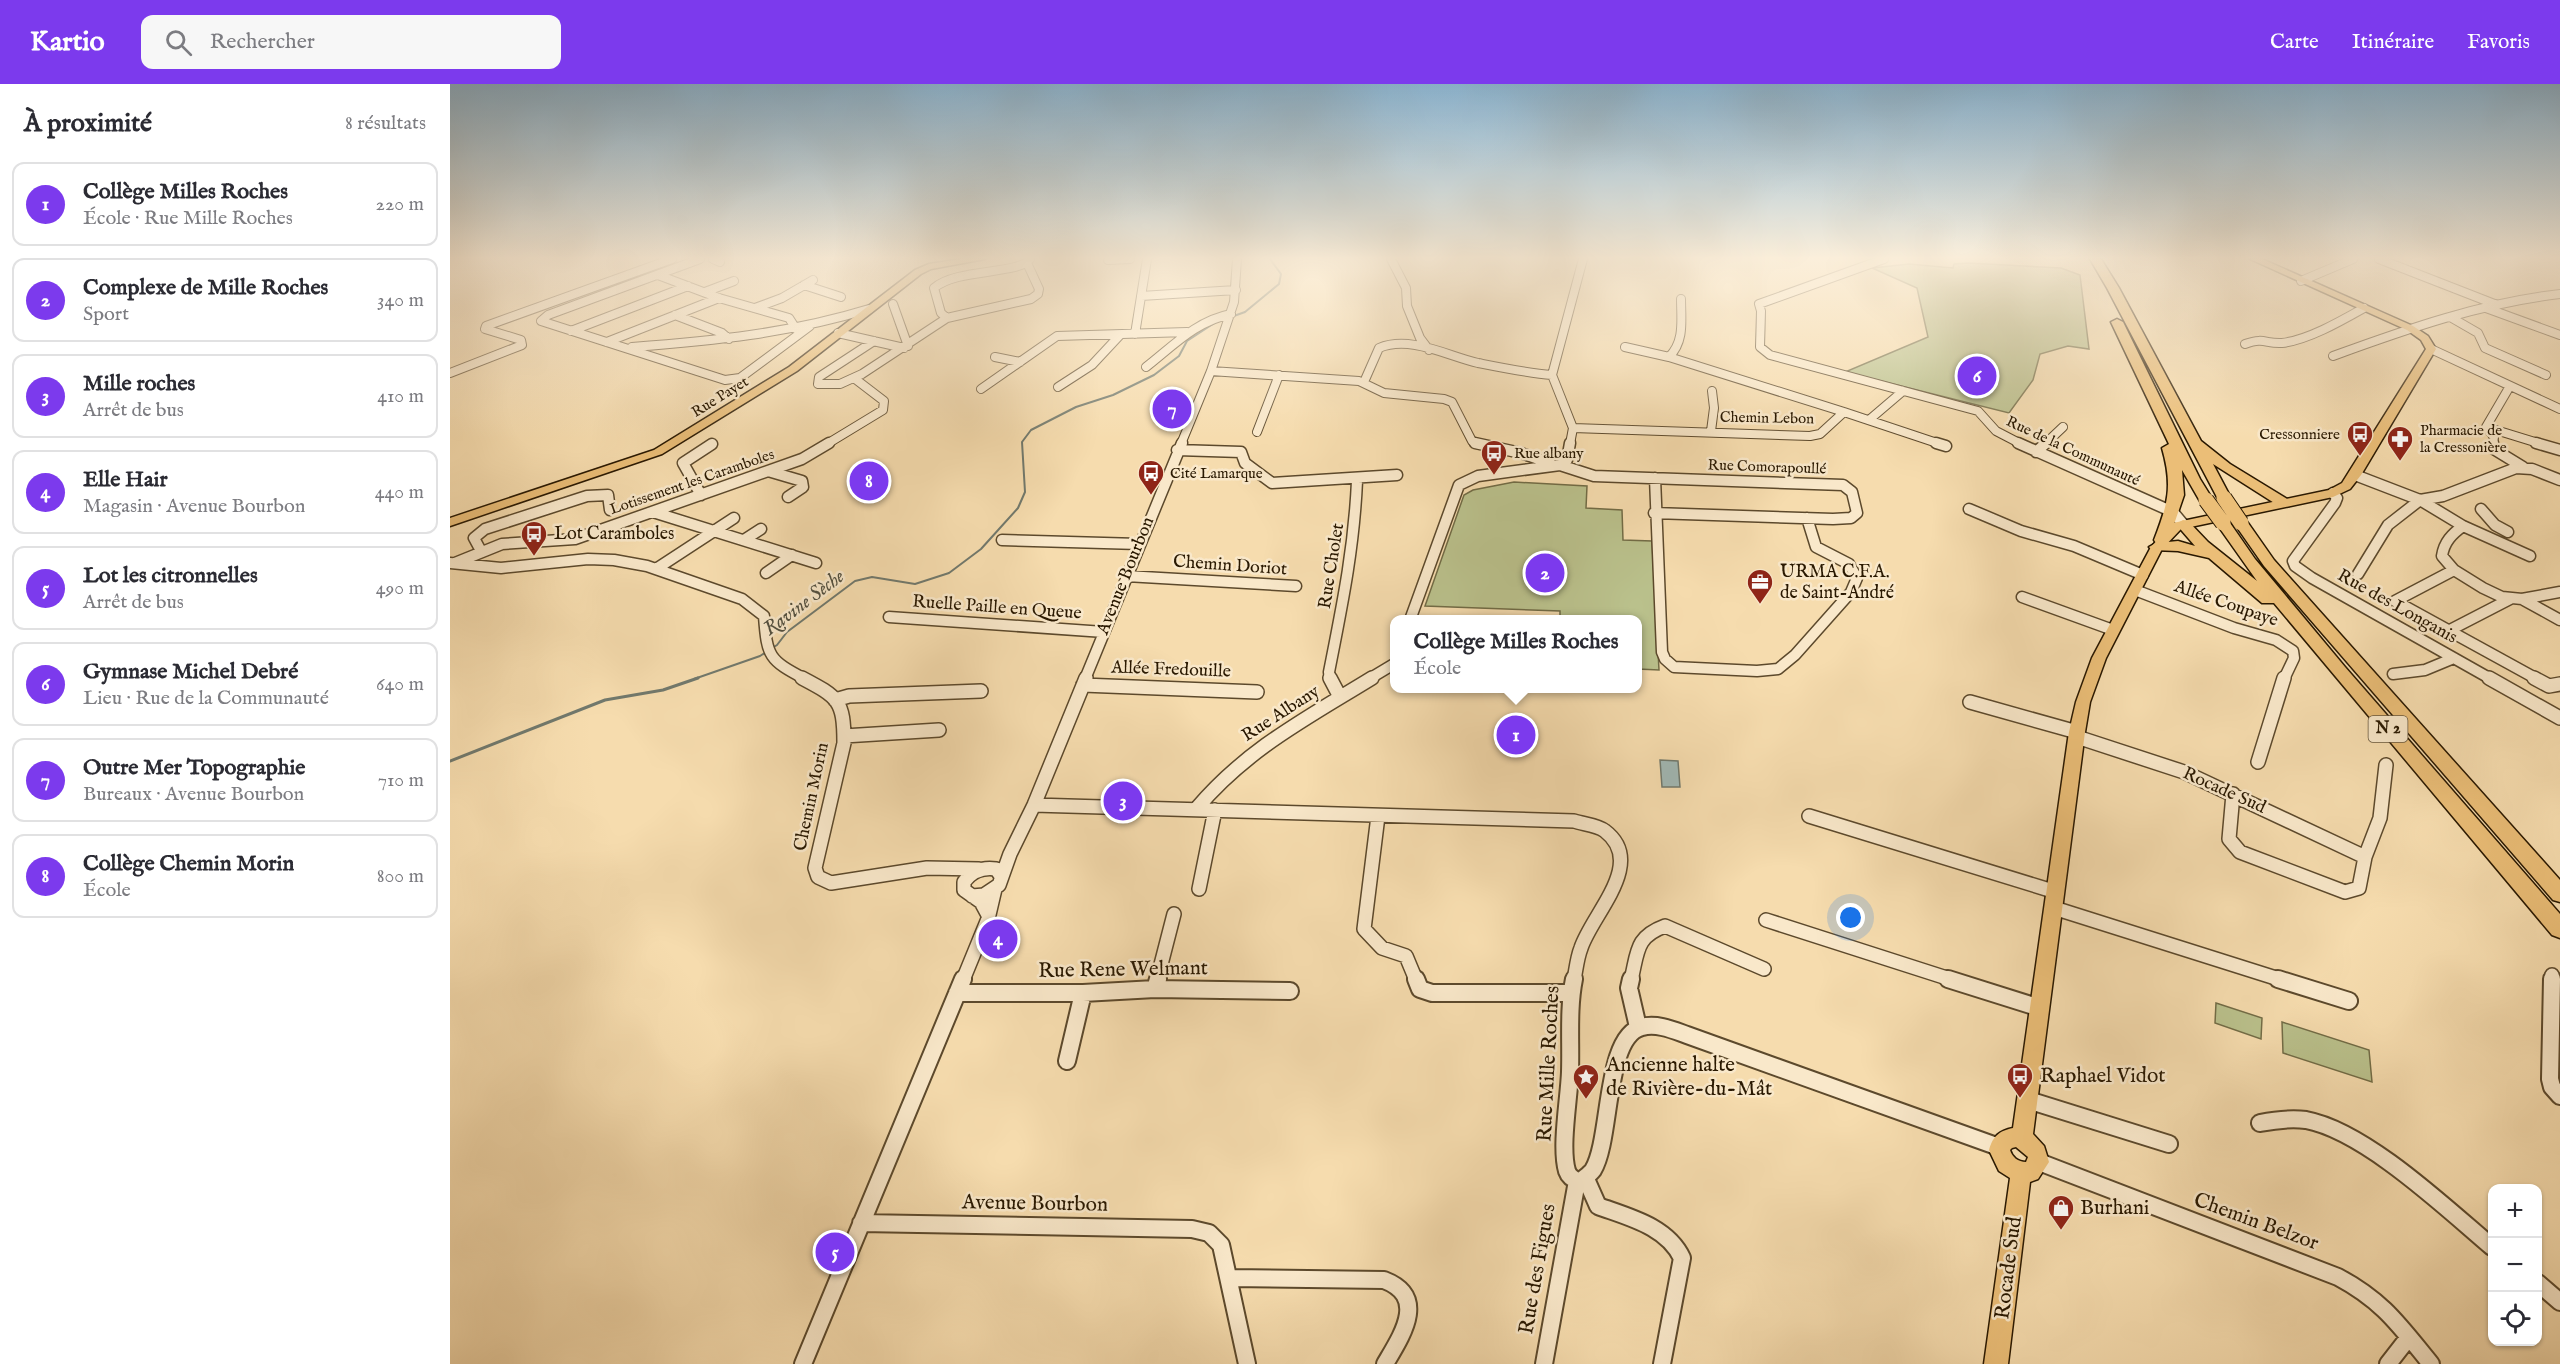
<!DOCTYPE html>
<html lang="fr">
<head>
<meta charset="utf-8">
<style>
  body { margin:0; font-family:"IM FELL English",serif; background:#f7f7f7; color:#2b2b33 }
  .controls { position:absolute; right:18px; bottom:18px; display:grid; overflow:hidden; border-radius:12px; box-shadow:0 2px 4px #0004 }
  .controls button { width:54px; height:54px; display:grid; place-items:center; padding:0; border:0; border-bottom:2px solid #e1e1e2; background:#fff; color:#2b2b33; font:30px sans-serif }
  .you { position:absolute; left:1401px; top:834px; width:21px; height:21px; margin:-15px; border:4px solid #fff; border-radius:50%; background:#1a73e8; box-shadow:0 0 0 9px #1a73e833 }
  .badge { display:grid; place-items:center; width:39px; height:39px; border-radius:50%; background:#7c3aed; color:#fff; font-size:20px; font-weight:700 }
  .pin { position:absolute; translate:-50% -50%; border:3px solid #fff; box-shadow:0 2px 6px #0006 }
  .popup { position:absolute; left:940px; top:531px; width:252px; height:78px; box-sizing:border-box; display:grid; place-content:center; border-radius:12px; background:#fff; filter:drop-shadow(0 2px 4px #0005); font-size:20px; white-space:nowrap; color:#7c7c81 }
  .popup b { font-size:22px; color:#2b2b33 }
  .popup::after { content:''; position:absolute; left:50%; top:100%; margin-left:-12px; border:12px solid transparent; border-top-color:#fff }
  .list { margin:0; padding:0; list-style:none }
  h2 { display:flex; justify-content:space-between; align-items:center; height:78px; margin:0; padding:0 24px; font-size:26px }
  h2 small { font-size:20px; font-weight:400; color:#7c7c81 }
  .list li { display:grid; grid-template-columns:39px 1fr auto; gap:18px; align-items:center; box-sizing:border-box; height:84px; margin:0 12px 12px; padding:0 12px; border:2px solid #e1e1e2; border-radius:12px }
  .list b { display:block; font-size:22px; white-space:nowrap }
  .list p { margin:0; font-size:20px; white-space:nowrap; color:#7c7c81 }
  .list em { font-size:20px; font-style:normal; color:#7c7c81 }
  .icon { flex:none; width:33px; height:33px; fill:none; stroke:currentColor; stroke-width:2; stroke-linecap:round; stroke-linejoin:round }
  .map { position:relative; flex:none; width:2110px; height:1280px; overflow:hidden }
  header { display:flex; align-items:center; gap:36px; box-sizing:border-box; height:84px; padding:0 30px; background:#7c3aed; color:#fff }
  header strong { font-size:28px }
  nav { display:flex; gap:33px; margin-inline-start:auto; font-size:21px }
  .search { width:420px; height:54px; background:#f7f7f7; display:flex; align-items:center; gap:15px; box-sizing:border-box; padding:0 21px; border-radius:12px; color:#7c7c81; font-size:22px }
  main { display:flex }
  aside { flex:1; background:#fff }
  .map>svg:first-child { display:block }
  .green { fill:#bac18c; stroke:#726c46; stroke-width:1.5 }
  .water { fill:#a1b9b6; stroke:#71796d; stroke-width:1.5 }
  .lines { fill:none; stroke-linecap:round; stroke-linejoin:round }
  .stream-far1 { stroke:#71796d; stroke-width:2 }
  .stream { stroke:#71796d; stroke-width:3 }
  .minor-far3-casing { stroke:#5c492c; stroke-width:10 }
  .minor-far2-casing { stroke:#5c492c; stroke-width:13 }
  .minor-far1-casing { stroke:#5c492c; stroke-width:16 }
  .minor-casing { stroke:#5c492c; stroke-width:20 }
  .major-casing { stroke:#291800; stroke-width:3 }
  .highway-casing { stroke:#291800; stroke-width:3 }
  .minor-far3 { stroke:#f9e8ca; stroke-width:8 }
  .minor-far2 { stroke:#f9e8ca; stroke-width:10 }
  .minor-far1 { stroke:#f9e8ca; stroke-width:13 }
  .minor { stroke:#f9e8ca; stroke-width:16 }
  .major { fill:#ebbe77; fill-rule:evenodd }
  .highway { fill:#ebbe77; fill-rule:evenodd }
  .highway-bridge-casing { stroke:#291800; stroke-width:17; stroke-linecap:butt }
  .highway-bridge { stroke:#ebbe77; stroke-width:15 }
  .labels { text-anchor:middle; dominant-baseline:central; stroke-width:5; stroke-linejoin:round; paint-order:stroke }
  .far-street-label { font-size:15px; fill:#291800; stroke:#f9e8ca }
  .far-poi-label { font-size:15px; fill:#291800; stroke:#f9e8ca; text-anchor:start }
  .shield { fill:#f9e8ca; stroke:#67563d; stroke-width:1.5 }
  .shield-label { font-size:16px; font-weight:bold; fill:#291800 }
  .poi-label { font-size:18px; fill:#291800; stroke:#f9e8ca; text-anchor:start }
  .street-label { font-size:18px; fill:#291800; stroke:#f9e8ca }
  .water-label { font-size:20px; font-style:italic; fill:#535040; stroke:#f9e8ca }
  .near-street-label { font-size:21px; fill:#291800; stroke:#f9e8ca }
  .near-poi-label { font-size:21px; fill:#291800; stroke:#f9e8ca; text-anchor:start }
</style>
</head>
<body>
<header>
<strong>Kartio</strong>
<div class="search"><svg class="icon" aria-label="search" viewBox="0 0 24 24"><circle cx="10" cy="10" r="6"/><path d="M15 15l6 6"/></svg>Rechercher</div>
<nav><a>Carte</a><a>Itinéraire</a><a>Favoris</a></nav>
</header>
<main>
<aside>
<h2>À proximité<small>8 résultats</small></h2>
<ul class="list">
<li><span class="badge">1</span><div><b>Collège Milles Roches</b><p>École · Rue Mille Roches</p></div><em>220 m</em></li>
<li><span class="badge">2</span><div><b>Complexe de Mille Roches</b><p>Sport</p></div><em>340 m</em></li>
<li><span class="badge">3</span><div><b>Mille roches</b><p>Arrêt de bus</p></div><em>410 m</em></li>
<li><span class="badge">4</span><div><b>Elle Hair</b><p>Magasin · Avenue Bourbon</p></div><em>440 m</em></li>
<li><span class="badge">5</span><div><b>Lot les citronnelles</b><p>Arrêt de bus</p></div><em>490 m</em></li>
<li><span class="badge">6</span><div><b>Gymnase Michel Debré</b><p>Lieu · Rue de la Communauté</p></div><em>640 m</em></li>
<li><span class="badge">7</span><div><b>Outre Mer Topographie</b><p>Bureaux · Avenue Bourbon</p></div><em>710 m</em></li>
<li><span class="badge">8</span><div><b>Collège Chemin Morin</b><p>École</p></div><em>800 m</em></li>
</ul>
</aside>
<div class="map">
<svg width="2110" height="1280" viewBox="0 0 2110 1280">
  <rect width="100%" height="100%" fill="#f6dcae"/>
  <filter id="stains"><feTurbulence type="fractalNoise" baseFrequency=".00333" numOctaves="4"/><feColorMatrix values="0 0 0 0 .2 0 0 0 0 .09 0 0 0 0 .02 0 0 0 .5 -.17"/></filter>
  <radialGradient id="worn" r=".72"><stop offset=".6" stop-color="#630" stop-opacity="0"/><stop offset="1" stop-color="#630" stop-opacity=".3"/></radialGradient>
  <path class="green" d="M1518,179L1611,184L1630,191L1639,265L1618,262L1590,270L1583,296L1559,329L1395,288L1478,253L1467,204L1422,184L1459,180L1503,184L1504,180Z
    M1064,398L1137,402L1136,424L1172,426L1173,456L1202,457L1209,586L1188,585V536L1110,535V527L975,522L1014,411L1023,406Z
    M1766,919L1812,934L1811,955L1765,939Z
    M1832,938L1919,966L1922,998L1833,969Z"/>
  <path class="water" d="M1210,676L1228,677L1230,703H1212Z"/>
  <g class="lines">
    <path class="stream-far1" d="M781,233L795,228L829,200L831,190L820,175
      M244,595L310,572L327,561L337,548L405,497L422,493L465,500L499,489L531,465L568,424L575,408L572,358L581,346L626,323L663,311L704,291L729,272L737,257L766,238"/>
    <path class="stream" d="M0,677L155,616L213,606L248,594"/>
    <g class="minor-far3-casing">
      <path id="minor-far3" d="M250,175L98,231L91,237L275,296L290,294L360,242
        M263,175L270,178
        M941,175L956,204L957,222L970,254L979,266
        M1434,175L1309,220L1311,227L1310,263L1320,271L1528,327L1546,347L1571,360
        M1929,175L2047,221
        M658,176L680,175
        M208,191L269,214L339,234L346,245
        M1851,197L1903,175
        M354,201L391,213
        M255,208L284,197
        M691,212L786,206
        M1231,215C1231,236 1235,257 1219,273L1394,328
        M443,220L458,262
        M305,224L332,214L363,196
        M2036,224L2110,251
        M225,231L272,249L279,255
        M497,234L491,229L484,204C507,184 568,191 580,175
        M2002,234L2028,249L2035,264L2096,291
        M121,247L238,202
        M388,249L454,264
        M685,250L697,175
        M424,257L369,293L368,300H390L412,290L497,234L581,215L588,210L589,205L577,179
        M157,258L269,214
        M1795,260C1815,253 1815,260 1832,259C1858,256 1891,237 1914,224
        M182,263C263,257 341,249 419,225
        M1175,263L1219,273
        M1981,265L2110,325
        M1883,272C1957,245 2031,219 2110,210
        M545,273L570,278
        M696,283C723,262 746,237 781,230
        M761,287L909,297L934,309L994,315L1002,318L1022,357L1027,360
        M0,289L72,261L71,256L35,245L36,242L222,175
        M914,298L929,264C960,251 998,272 1028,279C1053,284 1077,289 1102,291
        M608,303L642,281L670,251
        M531,305L607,252L737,248
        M1419,336L1453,307
        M2036,343L2091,360
        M1123,344L1360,352L1370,350L1394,328L1490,360
        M1261,347L1264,324L1262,307
        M807,348L829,291
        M377,360L433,326L434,317L404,294
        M731,360L761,287L784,218L787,175
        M1120,360L1123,344L1102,291L1133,175
        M1595,360L1613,343
        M2043,360L2044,353L2036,343L2060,302"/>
    </g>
    <g class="minor-far2-casing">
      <path id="minor-far2" d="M1025,359L1071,369L1100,379
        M1486,359L1496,362
        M1568,359L1723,428L1733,440
        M2043,359L2042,364L2073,383
        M2086,359L2110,366
        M727,366L791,368L795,379L822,399L947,391
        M1586,368L1596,359
        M1110,381L1144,392L1393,401L1402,408L1407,429L1401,434L1383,435L1204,429
        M318,387L352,397L353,403L338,413
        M1905,391L1970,416L2013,442L2080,472
        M1205,394L1212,568L1215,575L1224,583L1307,587L1328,585L1345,571L1401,508L1407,494L1399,480L1366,463L1357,434
        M1883,409L1887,414L1885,419L1843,477L1845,482L1862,494L2041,595
        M251,411L233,379L262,360
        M1519,425L1571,447L1624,462L1693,491
        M2031,425L2045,441L2058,448
        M203,428L366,479
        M2013,442C2002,450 1994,458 1992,472L2004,486L2033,504L2052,513L2072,515L2110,536
        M294,456L311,445
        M552,456L689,460
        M31,467L24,454L35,445L137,412L158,411L160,426
        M0,479L51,484L138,475L164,476L197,482L292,515L314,532C317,573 319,576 355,595
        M5,479L52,460L125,455L352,375L379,359
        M206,485L284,434
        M2004,486L1945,517L2087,595
        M316,489L342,471
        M1908,490L1938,441L1970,416L1993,412L2066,384L2082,385L2110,396
        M676,492L846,502
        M1685,506L1784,544L1826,556L1843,567L1844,574L1834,595
        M1572,513L1663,546
        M2072,515L2110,508
        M439,533L654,548
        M960,536L1009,401L1028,392L1110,381L1117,376L1120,359
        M2000,546L2062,514
        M1943,590L1975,586L2004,574
        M635,595L732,359
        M880,595L879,588C892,522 904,465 907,397L905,395
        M919,595L944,580"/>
    </g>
    <g class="minor-far1-casing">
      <path id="minor-far1" d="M352,594C388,613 394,616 394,659L365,784L368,793L381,799L477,784L529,785
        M880,594L890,613
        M2039,594L2110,634
        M2084,594L2099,602L2110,600
        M633,601L807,608
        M385,616L399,612L531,607
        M1520,618L1627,648
        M394,652L489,646
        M1627,653L1734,688L1915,773
        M1808,678L1834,594
        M1783,710L1779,755L1790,768L1895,808L1909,804L1915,773L1930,734L1936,681
        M584,721L1124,737C1133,740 1148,741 1155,747C1197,779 1142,830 1131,864C1127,874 1126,886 1124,896
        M747,724C797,665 857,634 922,594
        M928,732L914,845L932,864L956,872L966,896
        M1359,732L1606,808
        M749,805L765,726
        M522,812L534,811L549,801L560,770L584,721L636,594
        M1604,824L1832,896
        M538,831L531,818L514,806V798C522,787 532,783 546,785L551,792
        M1316,836L1503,896
        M513,896L538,835L545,805
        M707,896L724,830
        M1181,896C1188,868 1185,853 1215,842L1314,885
        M2102,896V891"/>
    </g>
    <g class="minor-casing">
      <path id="minor" d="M966,895L970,905L982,909H1121
        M1124,895C1118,925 1121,957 1120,988C1119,1015 1110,1063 1117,1087C1119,1093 1124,1096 1130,1098C1134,1094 1140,1090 1143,1086C1162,1055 1154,952 1192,943C1207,939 1223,946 1237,951L1549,1063
        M1181,895L1179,904L1188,943
        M1498,895L1590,924
        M1828,895L1899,917
        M2102,895L2100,995L2102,1003L2110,1012
        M705,905L708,895
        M507,909H633L705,905L840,907
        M617,977L633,909
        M1578,1016L1719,1060
        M1810,1039C1825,1036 1840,1034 1856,1036C1915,1047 1996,1124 2042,1163
        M1589,1078L1888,1193C1933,1217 1949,1241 1981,1280
        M1136,1095L1148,1122C1178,1133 1217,1142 1232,1174L1212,1280
        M411,1139L742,1145L759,1149L771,1161L797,1280
        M780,1194L934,1196C978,1213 952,1251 935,1280
        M2088,1199L2110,1218
        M353,1280L513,895
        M1094,1280L1127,1097
        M1938,1280L1959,1253"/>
    </g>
    <g class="major-casing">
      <path id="major" d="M511,175H535L481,185L471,190L347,287L212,370L0,442V434L204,366L339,283L465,186L479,180Z
        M1800,175H1812L1963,242L1978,252L1986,265L1911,391L1900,405L1883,413L1731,445L1712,465L1656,574L1640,618L1635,648L1583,1050L1594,1062L1599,1078L1588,1095L1580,1098L1558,1280H1534L1560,1094L1549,1087L1539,1066C1543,1052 1549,1047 1563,1044L1619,648L1626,618L1642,574L1701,463L1723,439L1879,406L1892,399L1976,265L1971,256L1957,246ZM1562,1064L1566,1063L1578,1073L1576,1078C1568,1078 1562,1073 1560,1066Z"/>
    </g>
    <g class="highway-casing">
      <path id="highway" d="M1640,175H1651L1669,204L1751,357L1780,380L1839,416L1841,419L1839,422H1829L1763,380L1781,414L1774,418L1769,417L1657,204Z
        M1667,235L1673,238L1750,395L1763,416L1756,420L1751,419L1732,386L1734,411L1718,458L1728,457L1745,462L1726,440L1733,436L1738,437L1758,458L1807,497L1766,439L1768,436H1778L1805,475L1895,583L2110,830V854L2102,851L1824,519H1812L1759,474L1728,467L1702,466L1699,463L1706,459L1704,456C1718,420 1723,402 1712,364L1719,360L1661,238Z
        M1791,435L1796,436L1824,476L2110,796V818L2103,816L1814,482L1784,439Z"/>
    </g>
    <use href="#minor-far3" class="minor-far3"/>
    <use href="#minor-far2" class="minor-far2"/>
    <use href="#minor-far1" class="minor-far1"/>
    <use href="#minor" class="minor"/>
    <use href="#major" class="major"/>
    <use href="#highway" class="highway"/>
    <g class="highway-bridge-casing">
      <path id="highway-bridge" d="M1774,414L1791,439
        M1756,416L1773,439"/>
    </g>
    <use href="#highway-bridge" class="highway-bridge"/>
  </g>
  <linearGradient id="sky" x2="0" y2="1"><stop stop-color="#8bb6d4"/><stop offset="0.49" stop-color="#fbefdb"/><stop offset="1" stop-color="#fbefdb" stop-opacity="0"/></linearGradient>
  <rect width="2110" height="355" fill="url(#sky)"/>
  <defs>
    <g id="bus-pin" transform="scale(1.35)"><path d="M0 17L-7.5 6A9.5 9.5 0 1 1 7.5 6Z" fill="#8f2418" stroke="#f9e8ca"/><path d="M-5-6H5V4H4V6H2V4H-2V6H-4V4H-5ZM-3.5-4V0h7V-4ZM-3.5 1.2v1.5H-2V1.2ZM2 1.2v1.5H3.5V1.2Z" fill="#fff"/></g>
    <g id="pharmacy-pin" transform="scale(1.35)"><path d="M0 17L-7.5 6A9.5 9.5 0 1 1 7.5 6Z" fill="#8f2418" stroke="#f9e8ca"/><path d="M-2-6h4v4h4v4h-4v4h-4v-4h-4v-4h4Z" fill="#fff"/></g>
    <g id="office-pin" transform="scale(1.35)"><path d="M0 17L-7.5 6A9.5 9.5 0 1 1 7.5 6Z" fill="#8f2418" stroke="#f9e8ca"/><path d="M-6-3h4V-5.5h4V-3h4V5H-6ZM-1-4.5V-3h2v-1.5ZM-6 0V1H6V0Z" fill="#fff"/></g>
    <g id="sight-pin" transform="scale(1.35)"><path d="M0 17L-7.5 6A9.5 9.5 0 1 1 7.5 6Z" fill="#8f2418" stroke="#f9e8ca"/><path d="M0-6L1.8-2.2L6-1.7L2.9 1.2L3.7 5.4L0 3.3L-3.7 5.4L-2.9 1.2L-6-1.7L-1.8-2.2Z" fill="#fff"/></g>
    <g id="shop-pin" transform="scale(1.35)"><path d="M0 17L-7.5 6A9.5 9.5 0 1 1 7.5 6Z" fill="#8f2418" stroke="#f9e8ca"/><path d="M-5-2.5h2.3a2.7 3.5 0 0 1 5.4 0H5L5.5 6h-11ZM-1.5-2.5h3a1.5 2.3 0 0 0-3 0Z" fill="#fff"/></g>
  </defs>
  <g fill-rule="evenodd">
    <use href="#bus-pin" x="1910" y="350"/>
    <use href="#pharmacy-pin" x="1950" y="355"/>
    <use href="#bus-pin" x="1044" y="369"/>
    <use href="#bus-pin" x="701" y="389"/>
    <use href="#bus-pin" x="84" y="450"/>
    <use href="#office-pin" x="1310" y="498"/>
    <use href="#bus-pin" x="1570" y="992"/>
    <use href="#sight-pin" x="1136" y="993"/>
    <use href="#shop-pin" x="1611" y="1124"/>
  </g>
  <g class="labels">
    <g class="far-street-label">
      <text transform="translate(270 313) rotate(-32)">Rue Payet</text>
      <text transform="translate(1317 334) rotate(1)">Chemin Lebon</text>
      <text transform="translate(1623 367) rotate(25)">Rue de la Communauté</text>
      <text transform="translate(1317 383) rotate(2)">Rue Comorapoullé</text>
      <text transform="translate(242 398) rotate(-19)">Lotissement les Caramboles</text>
    </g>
    <g class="far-poi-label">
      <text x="1970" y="346">Pharmacie de<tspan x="1970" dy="17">la Cressonière</tspan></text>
      <text x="1890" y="350" text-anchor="end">Cressonniere</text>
      <text x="1064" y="369">Rue albany</text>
      <text x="720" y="389">Cité Lamarque</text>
    </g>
    <rect class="shield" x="1918.5" y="632" width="39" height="26" rx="4.5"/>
    <g class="shield-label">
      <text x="1938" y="645">N 2</text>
    </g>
    <g class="poi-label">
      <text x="104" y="450">Lot Caramboles</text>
      <text x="1330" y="488">URMA C.F.A.<tspan x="1330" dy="21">de Saint-André</tspan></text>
    </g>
    <g class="street-label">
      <text transform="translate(780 482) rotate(4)">Chemin Doriot</text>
      <text transform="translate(882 482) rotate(-81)">Rue Cholet</text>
      <text transform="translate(676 492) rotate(-68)">Avenue Bourbon</text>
      <text transform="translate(1776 520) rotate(19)">Allée Coupaye</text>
      <text transform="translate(1947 523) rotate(29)">Rue des Longanis</text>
      <text transform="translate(547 524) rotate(4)">Ruelle Paille en Queue</text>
      <text transform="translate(721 586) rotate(2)">Allée Fredouille</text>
      <text transform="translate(831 630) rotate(-33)">Rue Albany</text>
      <text transform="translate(1774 707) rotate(24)">Rocade Sud</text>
      <text transform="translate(362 713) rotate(-78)">Chemin Morin</text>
    </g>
    <g class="water-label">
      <text transform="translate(354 519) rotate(-37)">Ravine Sèche</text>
    </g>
    <g class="near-street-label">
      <text transform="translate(673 886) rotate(-1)">Rue Rene Welmant</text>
      <text transform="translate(1099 980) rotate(-87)">Rue Mille Roches</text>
      <text transform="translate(585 1120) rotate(1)">Avenue Bourbon</text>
      <text transform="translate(1806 1138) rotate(20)">Chemin Belzor</text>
      <text transform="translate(1559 1184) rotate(-83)">Rocade Sud</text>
      <text transform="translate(1088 1185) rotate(-80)">Rue des Figues</text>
    </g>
    <g class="near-poi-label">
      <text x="1156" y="981">Ancienne halte<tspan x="1156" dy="24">de Rivière-du-Mât</tspan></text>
      <text x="1590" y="992">Raphael Vidot</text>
      <text x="1630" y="1124">Burhani</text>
    </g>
  </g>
  <rect width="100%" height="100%" filter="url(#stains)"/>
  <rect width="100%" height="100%" fill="url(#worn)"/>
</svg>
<div class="controls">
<button>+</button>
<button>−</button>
<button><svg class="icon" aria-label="locate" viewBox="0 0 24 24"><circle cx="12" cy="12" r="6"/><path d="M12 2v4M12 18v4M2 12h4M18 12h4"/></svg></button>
</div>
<div class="you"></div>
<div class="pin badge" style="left:1066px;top:651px">1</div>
<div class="popup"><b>Collège Milles Roches</b>École</div>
<div class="pin badge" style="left:1095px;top:489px">2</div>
<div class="pin badge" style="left:673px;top:717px">3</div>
<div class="pin badge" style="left:548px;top:855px">4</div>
<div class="pin badge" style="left:385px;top:1168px">5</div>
<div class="pin badge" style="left:1527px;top:292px">6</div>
<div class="pin badge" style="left:722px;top:325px">7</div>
<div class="pin badge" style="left:419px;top:397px">8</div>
</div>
</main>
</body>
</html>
